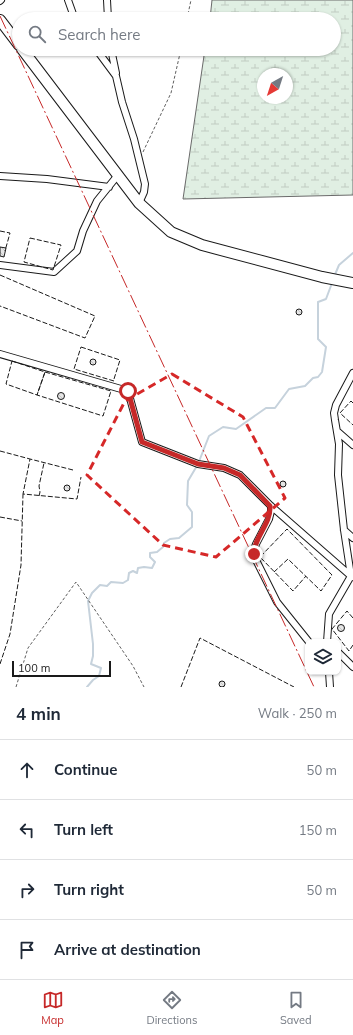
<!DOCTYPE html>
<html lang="en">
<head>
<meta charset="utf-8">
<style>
  body { margin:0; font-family:Mulish,sans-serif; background:#f6f6f7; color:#1f2937 }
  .controls { position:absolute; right:12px; bottom:12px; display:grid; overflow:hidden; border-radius:8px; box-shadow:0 1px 3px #0004 }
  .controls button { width:36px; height:36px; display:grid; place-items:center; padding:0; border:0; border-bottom:1px solid #e0e1e3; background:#fff; color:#1f2937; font:20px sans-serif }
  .compass { position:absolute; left:257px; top:68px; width:36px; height:36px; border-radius:50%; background:#fff; box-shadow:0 1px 3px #0004; rotate:219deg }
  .scale { position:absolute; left:12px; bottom:10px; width:99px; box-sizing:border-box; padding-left:4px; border:2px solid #1a1a1a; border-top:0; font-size:11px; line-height:14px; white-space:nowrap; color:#1a1a1a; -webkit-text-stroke:3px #fff; paint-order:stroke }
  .stop { position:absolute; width:12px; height:12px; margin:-9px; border:3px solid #c62828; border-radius:50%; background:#fff }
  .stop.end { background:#c62828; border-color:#fff; box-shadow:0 1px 4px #0008 }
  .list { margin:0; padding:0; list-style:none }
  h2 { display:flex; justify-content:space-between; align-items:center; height:52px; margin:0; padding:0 16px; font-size:17px }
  h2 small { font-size:13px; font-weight:400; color:#747a83 }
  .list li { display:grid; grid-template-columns:26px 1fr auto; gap:12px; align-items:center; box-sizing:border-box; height:60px; padding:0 16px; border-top:1px solid #e0e1e3 }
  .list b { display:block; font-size:15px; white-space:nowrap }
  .list em { font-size:13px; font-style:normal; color:#747a83 }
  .icon { flex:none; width:22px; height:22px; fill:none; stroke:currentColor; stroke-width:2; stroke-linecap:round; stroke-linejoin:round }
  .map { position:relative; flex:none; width:353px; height:687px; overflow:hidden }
  .search { position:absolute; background:#fff; box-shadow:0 1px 3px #0004; left:12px; right:12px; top:12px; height:44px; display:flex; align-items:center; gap:10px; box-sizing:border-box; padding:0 14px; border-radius:22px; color:#747a83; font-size:15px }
  .sheet { height:292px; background:#fff }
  nav { display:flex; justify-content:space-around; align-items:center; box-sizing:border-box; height:56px; border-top:1px solid #e0e1e3; background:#fff; font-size:11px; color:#747a83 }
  nav a { display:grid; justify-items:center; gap:2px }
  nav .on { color:#c62828 }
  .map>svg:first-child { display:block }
  .wetland { fill:url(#wetland-marsh); stroke:#6a6a6a; fill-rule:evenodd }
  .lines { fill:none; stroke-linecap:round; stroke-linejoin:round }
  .stream { stroke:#c6d2dc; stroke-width:2 }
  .building { fill:url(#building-back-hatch); stroke:#1a1a1a }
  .minor-casing { stroke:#1a1a1a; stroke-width:8 }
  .trunk-casing { stroke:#1a1a1a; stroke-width:12 }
  .path { stroke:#5f5f5f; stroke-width:1; stroke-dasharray:3 2; stroke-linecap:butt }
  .minor { stroke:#fff; stroke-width:6 }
  .trunk { stroke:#fff; stroke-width:10 }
  .fence { stroke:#1a1a1a; stroke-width:1; stroke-dasharray:5 2; stroke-linecap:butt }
  .power { stroke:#c62828; stroke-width:1; stroke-dasharray:14 3 2 3; stroke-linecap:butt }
  .route { stroke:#c62828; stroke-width:5 }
  .marked { fill:none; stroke:#d62828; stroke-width:3; stroke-dasharray:8 5; stroke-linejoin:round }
</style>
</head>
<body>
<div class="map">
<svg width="353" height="687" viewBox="0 0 353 687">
  <defs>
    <pattern id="wetland-marsh" width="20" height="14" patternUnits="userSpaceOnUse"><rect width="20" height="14" fill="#e0efe3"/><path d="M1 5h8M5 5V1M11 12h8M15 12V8" fill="none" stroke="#c0ccc2"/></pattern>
    <pattern id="building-back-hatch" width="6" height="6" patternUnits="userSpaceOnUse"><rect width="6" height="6" fill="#e6e6e6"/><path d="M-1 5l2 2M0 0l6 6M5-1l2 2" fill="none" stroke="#c5c5c5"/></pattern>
  </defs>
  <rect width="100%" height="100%" fill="#fff"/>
  <path class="wetland" d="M212,0H353V195L183,199L205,49H334V19H210ZM263,74H287V98H263Z"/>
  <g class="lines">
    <path class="stream" d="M334,277L339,265L353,253
      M87,687L93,680L99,676L101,668L91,664L93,656V644L88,601L92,593L100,585L107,586L111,582L123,583L128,580L129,573L133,571L137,573L138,568L144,567L152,568L155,562L150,557V553L157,552L163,547L164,543L170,539L179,538L192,527V512L187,505L188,481L198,464L209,436L223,427L236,429L266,408H275L289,389L305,386L313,378L318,377L322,372L326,347L318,339V302L326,299L332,283"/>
  </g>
  <path class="building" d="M0,247L6,248L4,257L0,256Z
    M296 312a3 3 0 1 1 6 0a3 3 0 1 1-6 0Z
    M90 362a3 3 0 1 1 6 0a3 3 0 1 1-6 0Z
    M57.5 396a3.5 3.5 0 1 1 7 0a3.5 3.5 0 1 1-7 0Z
    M280 484a3 3 0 1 1 6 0a3 3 0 1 1-6 0Z
    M64 488a3 3 0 1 1 6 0a3 3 0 1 1-6 0Z
    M337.5 628a3.5 3.5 0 1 1 7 0a3.5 3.5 0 1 1-7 0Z
    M219 684a3 3 0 1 1 6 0a3 3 0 1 1-6 0Z"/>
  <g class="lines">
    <g class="minor-casing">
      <path id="minor" d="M68,0L73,14L77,19
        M107,0L108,19
        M0,1L1,0
        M96,49L116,76L122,102L134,139L145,184L144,192L139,203
        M111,49L116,73
        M0,176L47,179L109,187
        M0,265L54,272L77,251L83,231L97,201L118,175
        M0,354L128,391L142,442L198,464L224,468L240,475L271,506L351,576L329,614L327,642
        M337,431L353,445
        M271,506V511L269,519L256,544L254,550L255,558L277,602L309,642
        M344,530L353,538
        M352,577L351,576L344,530L338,475L339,444L335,420L334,413L336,405L353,373
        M338,652L353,667
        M329,672L330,687"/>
    </g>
    <g class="trunk-casing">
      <path id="trunk" d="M0,20L19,45
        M22,49L139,203L171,232L202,245L322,277L353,283"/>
    </g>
    <path class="path" d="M187,19L191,0
      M143,152L171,93L181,49
      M16,687L28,648L76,582L133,666L144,687"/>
    <use href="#minor" class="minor"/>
    <use href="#trunk" class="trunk"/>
    <path class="fence" d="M0,231L10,233L5,251
      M30,238L61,245L53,270L24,262Z
      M0,275L95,316L85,338L0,306
      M81,347L120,360L114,379V381L74,369Z
      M12,361L45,372L37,395L6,384Z
      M45,372L111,391L103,416L37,395Z
      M353,403L351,401L340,413L353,425
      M0,451L30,459
      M73,470L30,459L23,494L77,499L81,477
      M39,496L40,492L39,486L44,463
      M0,517L22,521
      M274,572L288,559L321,591L332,575L287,529L260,557L293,591L306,576
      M353,618L347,611L332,629L349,651L353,645
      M0,664L10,634L21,565L23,494
      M181,687L200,638L294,687"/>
    <path class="power" d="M0,16L314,687"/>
  </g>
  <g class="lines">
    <path class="route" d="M128,391L142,442L198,464L224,468L240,475L270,506C271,525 254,536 254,554"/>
  </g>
  <path class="marked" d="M172,374L243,417L285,498L216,557L163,545L87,475L125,401Z"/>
</svg>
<div class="controls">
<button><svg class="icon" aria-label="layers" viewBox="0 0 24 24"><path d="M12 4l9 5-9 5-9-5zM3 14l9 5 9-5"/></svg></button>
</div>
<svg class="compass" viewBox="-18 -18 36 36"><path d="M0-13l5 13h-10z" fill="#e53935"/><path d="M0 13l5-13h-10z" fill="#747a83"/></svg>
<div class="scale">100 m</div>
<div class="stop" style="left:128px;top:391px"></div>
<div class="stop end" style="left:254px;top:554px"></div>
<div class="search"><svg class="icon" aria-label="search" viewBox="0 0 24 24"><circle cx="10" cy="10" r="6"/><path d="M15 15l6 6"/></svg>Search here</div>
</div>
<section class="sheet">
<h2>4 min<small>Walk · 250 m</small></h2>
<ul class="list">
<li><svg class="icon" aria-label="ahead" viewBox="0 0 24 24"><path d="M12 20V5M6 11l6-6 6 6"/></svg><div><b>Continue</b></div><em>50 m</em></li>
<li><svg class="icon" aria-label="left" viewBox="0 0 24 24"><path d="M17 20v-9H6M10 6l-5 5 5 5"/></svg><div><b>Turn left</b></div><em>150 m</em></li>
<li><svg class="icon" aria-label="right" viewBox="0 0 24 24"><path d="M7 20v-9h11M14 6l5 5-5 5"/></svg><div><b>Turn right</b></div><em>50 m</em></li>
<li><svg class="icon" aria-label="arrive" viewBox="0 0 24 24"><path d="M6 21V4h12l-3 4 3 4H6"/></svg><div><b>Arrive at destination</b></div></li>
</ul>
</section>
<nav>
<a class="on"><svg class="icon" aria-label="map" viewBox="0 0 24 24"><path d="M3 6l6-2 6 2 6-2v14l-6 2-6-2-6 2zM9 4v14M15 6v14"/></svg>Map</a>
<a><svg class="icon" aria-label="directions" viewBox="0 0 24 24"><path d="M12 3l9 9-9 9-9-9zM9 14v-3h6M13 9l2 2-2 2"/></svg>Directions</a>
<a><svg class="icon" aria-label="saved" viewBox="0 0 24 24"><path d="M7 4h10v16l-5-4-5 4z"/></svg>Saved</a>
</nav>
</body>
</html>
